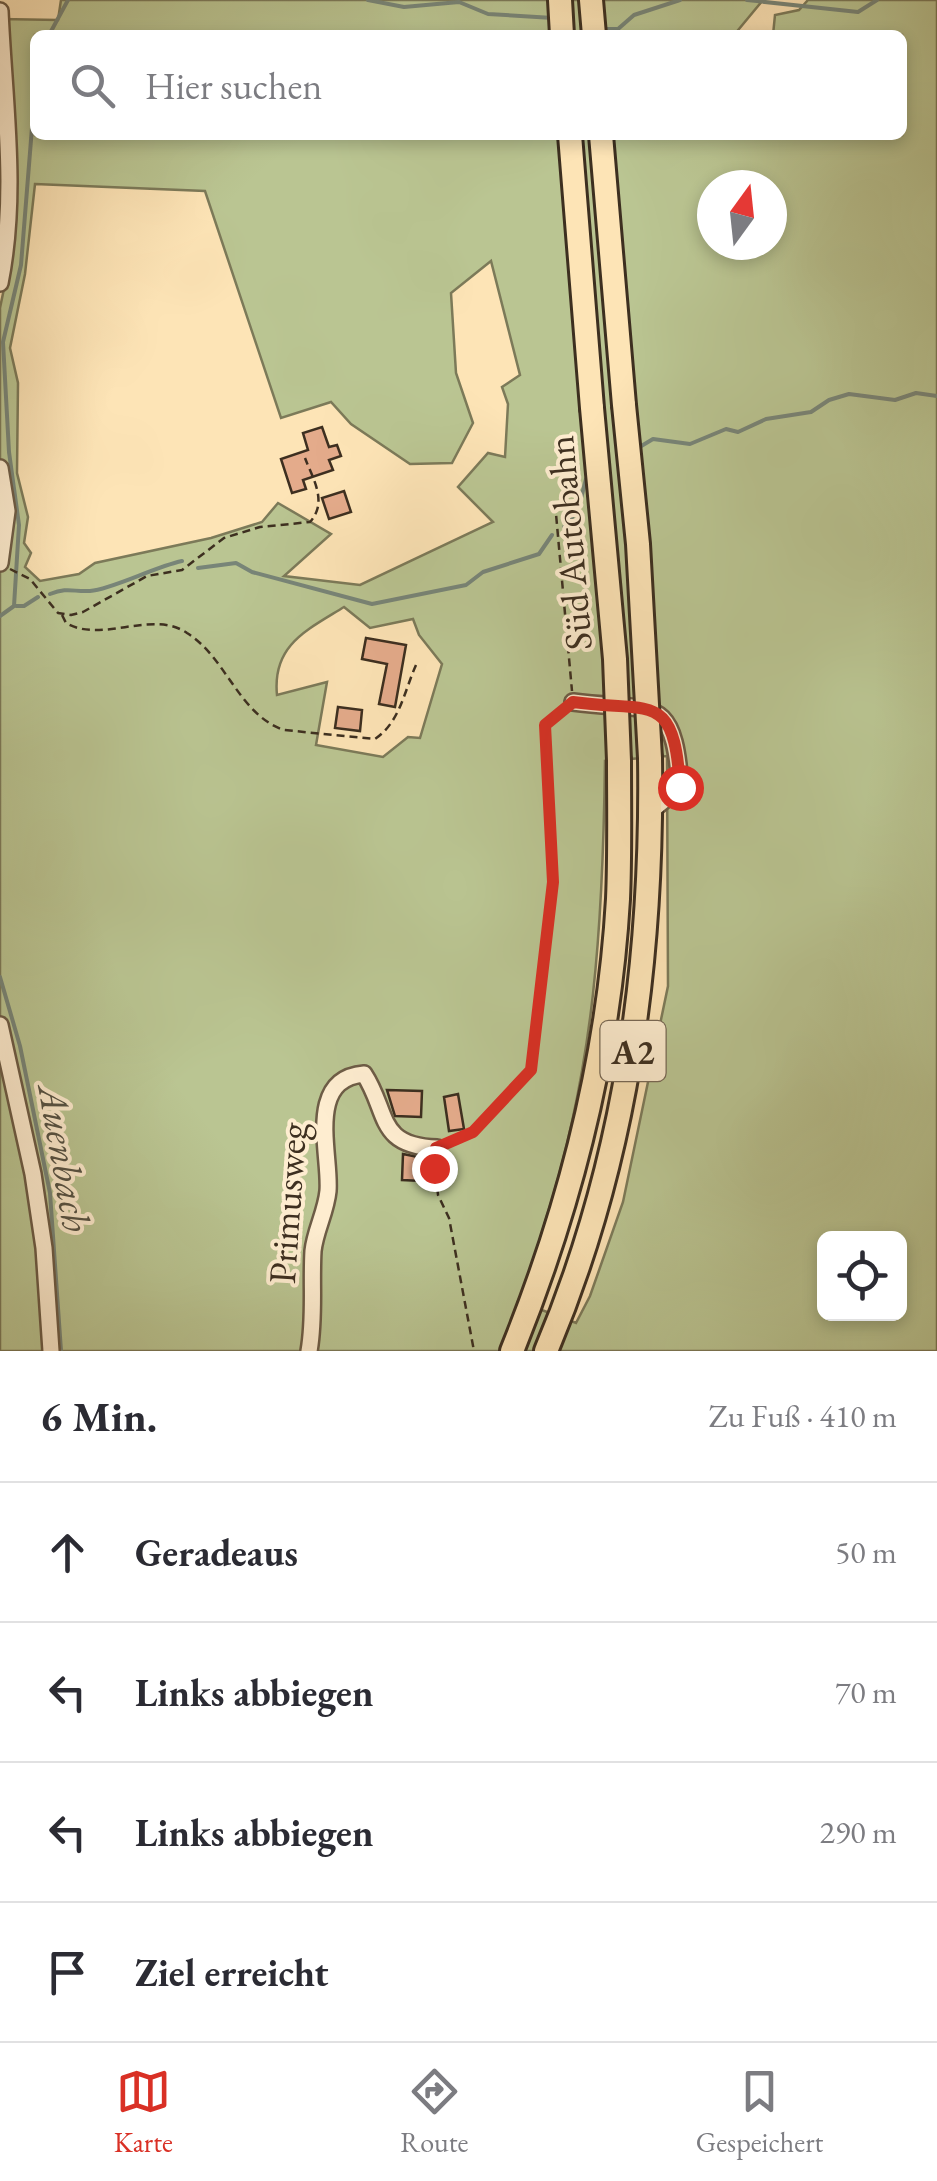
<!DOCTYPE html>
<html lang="de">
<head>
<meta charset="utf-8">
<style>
  body { margin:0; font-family:"EB Garamond",serif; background:#f2f2f3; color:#2b2b33 }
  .controls { position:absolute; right:30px; bottom:30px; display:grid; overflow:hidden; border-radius:15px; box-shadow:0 5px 15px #0003 }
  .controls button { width:90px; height:90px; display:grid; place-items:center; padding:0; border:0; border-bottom:2px solid #e1e1e2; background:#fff; color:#2b2b33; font:50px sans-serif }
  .compass { position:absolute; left:697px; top:170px; width:90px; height:90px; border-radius:50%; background:#fff; box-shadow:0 5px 15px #0003; rotate:15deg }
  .stop { position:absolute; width:30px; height:30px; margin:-22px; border:8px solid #d93025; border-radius:50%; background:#fff }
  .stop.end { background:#d93025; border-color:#fff; box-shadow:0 2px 10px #0008 }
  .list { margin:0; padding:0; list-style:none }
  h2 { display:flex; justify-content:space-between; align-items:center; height:130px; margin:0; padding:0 40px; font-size:42px }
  h2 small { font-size:32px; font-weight:400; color:#7c7c81 }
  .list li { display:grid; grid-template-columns:65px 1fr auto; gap:30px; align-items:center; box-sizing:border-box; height:140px; padding:0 40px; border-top:2px solid #e1e1e2 }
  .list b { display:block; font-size:38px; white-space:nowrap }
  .list em { font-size:32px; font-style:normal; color:#7c7c81 }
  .icon { flex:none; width:55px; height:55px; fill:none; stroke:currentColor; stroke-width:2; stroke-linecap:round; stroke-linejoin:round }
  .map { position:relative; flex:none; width:937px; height:1351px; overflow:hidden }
  .search { position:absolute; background:#fff; box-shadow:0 5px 15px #0003; left:30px; right:30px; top:30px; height:110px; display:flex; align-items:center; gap:25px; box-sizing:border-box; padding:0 35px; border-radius:15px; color:#7c7c81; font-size:38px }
  .sheet { height:690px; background:#fff }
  nav { display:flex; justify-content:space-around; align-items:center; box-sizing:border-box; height:140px; border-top:2px solid #e1e1e2; background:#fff; font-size:28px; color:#7c7c81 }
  nav a { display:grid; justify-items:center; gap:5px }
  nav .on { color:#d93025 }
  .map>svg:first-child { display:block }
  .green { fill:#bac592; stroke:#7c7a59; stroke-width:2.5; fill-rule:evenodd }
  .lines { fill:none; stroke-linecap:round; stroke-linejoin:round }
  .stream { stroke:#788578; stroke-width:4 }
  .building { fill:#e4ab8b; stroke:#3d2f20; stroke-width:2.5 }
  .minor-casing { stroke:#6d5c46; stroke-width:20 }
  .highway-casing { stroke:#3d2f20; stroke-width:28 }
  .path { stroke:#3d2f20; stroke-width:2.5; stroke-dasharray:8 5; stroke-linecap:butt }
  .minor { stroke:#feedd0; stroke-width:15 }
  .highway { stroke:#fde4b6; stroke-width:22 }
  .highway-bridge-casing { stroke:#3d2f20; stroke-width:28; stroke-linecap:butt }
  .highway-bridge { stroke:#fde4b6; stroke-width:22 }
  .route { stroke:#d93025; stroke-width:12 }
  .labels { text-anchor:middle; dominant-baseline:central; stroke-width:8; stroke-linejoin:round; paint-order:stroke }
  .shield { fill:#feedd0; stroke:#776855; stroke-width:2.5 }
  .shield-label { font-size:35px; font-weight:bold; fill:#3d2f20 }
  .street-label { font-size:38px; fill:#3d2f20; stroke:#feedd0 }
  .water-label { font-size:40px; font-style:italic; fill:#565345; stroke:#feedd0 }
</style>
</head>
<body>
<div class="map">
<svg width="937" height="1351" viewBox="0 0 937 1351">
  <rect width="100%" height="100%" fill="#fde4b6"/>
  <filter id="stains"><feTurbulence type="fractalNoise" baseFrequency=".002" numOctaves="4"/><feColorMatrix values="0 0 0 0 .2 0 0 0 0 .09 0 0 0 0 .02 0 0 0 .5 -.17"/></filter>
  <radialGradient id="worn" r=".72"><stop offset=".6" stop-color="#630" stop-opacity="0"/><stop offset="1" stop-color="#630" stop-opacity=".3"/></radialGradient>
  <path class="green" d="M61,0H763L734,35H35V135H902V35H773L775,15L799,10L808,0H937V1351H0V308L11,255L17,193L0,19L58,20ZM35,184L205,191L281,418L331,402L351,424L410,464L452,463L473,423L456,373L451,293L491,261L520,375L502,387L508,404L505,457L488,453L458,487L493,522L360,585L284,576L331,534L278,503L262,522L211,538L95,563L79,574L40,581L25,567L31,553L24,543L28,517L17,473L18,383L10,348L25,274ZM712,185H772V245H712ZM344,607L370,628L413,619L419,635L442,664L420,738L408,737L383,757L316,745L327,682L277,695C272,645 307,630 344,607ZM667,756L668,986L623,1202L590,1296L576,1323L518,1301C531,1277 537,1248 545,1222C595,1067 603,922 605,761ZM824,1238H900V1314H824Z"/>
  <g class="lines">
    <path class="stream" d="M368,0L404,7L459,2L488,14L553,18
      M747,0L858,12L877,0
      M602,29H618L634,15L680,0
      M49,35L68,0
      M638,448L653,439L690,444L726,429L738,432L766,419L811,412L829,400L849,394L895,400L916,393L937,396
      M564,527L578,510L586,479L591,477
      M198,568L236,563L252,572L372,604L466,585L483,572L539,554L552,535
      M50,594C68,587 73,592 90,591C113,589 154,567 182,561
      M16,606H24L38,597
      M0,616L14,606L19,525L9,452L3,342L21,265L35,90
      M0,977L20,1046L50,1193L61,1351"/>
  </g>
  <path class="building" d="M322,427L329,447L337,445L341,456L329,460L333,470L303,480L306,489L292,493L281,459L308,450L303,433Z
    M344,491L351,512L329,519L322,498Z
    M366,638L406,645L395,707L379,704L387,664L362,659Z
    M338,707L362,710L360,731L335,728Z
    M387,1090L422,1091L421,1117L395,1116Z
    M458,1094L464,1129L449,1131L444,1097Z
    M403,1154L423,1158L422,1181L402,1180Z"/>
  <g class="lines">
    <g class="minor-casing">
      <path id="minor" d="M0,11C4,102 18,193 0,283
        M0,468L7,511L0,563
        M573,702C650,713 674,689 680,787L651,811
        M0,1025L33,1174L44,1248L51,1351
        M309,1351C315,1318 311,1285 313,1251C315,1231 326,1212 328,1191C331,1155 305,1079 364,1074C389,1112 376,1146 437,1148"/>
    </g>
    <g class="highway-casing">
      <path id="highway" d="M560,0L562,35
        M591,0L594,35
        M570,135L592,408
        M601,135L624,405
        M512,1351C571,1205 609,1056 618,899C620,853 619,807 619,761
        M546,1351C626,1162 653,962 650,758"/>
    </g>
    <path class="path" d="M555,503L572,691
      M10,569L30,579L58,613L71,615L83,612L147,576L182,570L224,538L260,527L310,522C328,502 313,479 305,458
      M62,615L66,623C102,644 152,609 187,633C226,657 239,715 284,730L375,739C400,722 404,692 416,665
      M448,1141L473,1132L531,1070L553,882L545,725L564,709
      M435,1162L438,1195L449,1218L474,1351"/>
    <use href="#minor" class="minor"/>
    <use href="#highway" class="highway"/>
    <g class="highway-bridge-casing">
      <path id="highway-bridge" d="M624,405L638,544L650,758
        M592,408L615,659L619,761"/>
    </g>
    <use href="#highway-bridge" class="highway-bridge"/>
  </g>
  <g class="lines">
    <path class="route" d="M434,1168L436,1148L473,1132L531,1070L553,882L545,725L573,702C651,713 674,689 680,787"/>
  </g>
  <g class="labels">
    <rect class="shield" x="600.5" y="1021" width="65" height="60" rx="8"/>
    <g class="shield-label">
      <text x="633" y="1051">A2</text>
    </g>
    <g class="street-label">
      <text transform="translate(569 543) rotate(-95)">Süd Autobahn</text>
      <text transform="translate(287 1203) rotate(-86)">Primusweg</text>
    </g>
    <g class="water-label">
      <text transform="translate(65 1158) rotate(80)">Auenbach</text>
    </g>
  </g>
  <rect width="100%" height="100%" filter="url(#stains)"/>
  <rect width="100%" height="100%" fill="url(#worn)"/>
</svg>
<div class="controls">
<button><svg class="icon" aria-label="locate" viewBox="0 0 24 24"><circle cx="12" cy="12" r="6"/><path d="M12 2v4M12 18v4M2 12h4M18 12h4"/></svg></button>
</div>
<svg class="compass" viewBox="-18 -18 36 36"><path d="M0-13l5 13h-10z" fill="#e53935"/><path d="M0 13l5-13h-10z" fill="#7c7c81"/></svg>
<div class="stop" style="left:680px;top:787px"></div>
<div class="stop end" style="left:434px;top:1168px"></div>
<div class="search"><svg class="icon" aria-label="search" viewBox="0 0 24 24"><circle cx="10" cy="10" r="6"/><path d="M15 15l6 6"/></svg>Hier suchen</div>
</div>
<section class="sheet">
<h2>6 Min.<small>Zu Fuß · 410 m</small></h2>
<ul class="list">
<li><svg class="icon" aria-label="ahead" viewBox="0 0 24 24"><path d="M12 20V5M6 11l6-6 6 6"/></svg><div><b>Geradeaus</b></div><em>50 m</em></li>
<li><svg class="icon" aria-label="left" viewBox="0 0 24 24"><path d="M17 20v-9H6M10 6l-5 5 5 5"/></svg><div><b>Links abbiegen</b></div><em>70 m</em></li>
<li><svg class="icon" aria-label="left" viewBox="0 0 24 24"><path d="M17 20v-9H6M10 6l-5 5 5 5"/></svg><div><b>Links abbiegen</b></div><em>290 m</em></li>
<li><svg class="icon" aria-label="arrive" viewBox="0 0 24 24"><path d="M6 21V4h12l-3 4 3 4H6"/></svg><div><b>Ziel erreicht</b></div></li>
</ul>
</section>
<nav>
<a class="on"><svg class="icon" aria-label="map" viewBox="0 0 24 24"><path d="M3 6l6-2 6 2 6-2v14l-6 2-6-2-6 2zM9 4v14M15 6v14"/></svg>Karte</a>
<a><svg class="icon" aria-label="directions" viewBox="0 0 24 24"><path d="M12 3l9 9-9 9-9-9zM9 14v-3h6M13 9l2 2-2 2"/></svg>Route</a>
<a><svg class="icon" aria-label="saved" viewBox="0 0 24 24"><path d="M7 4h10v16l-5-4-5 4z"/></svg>Gespeichert</a>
</nav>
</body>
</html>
